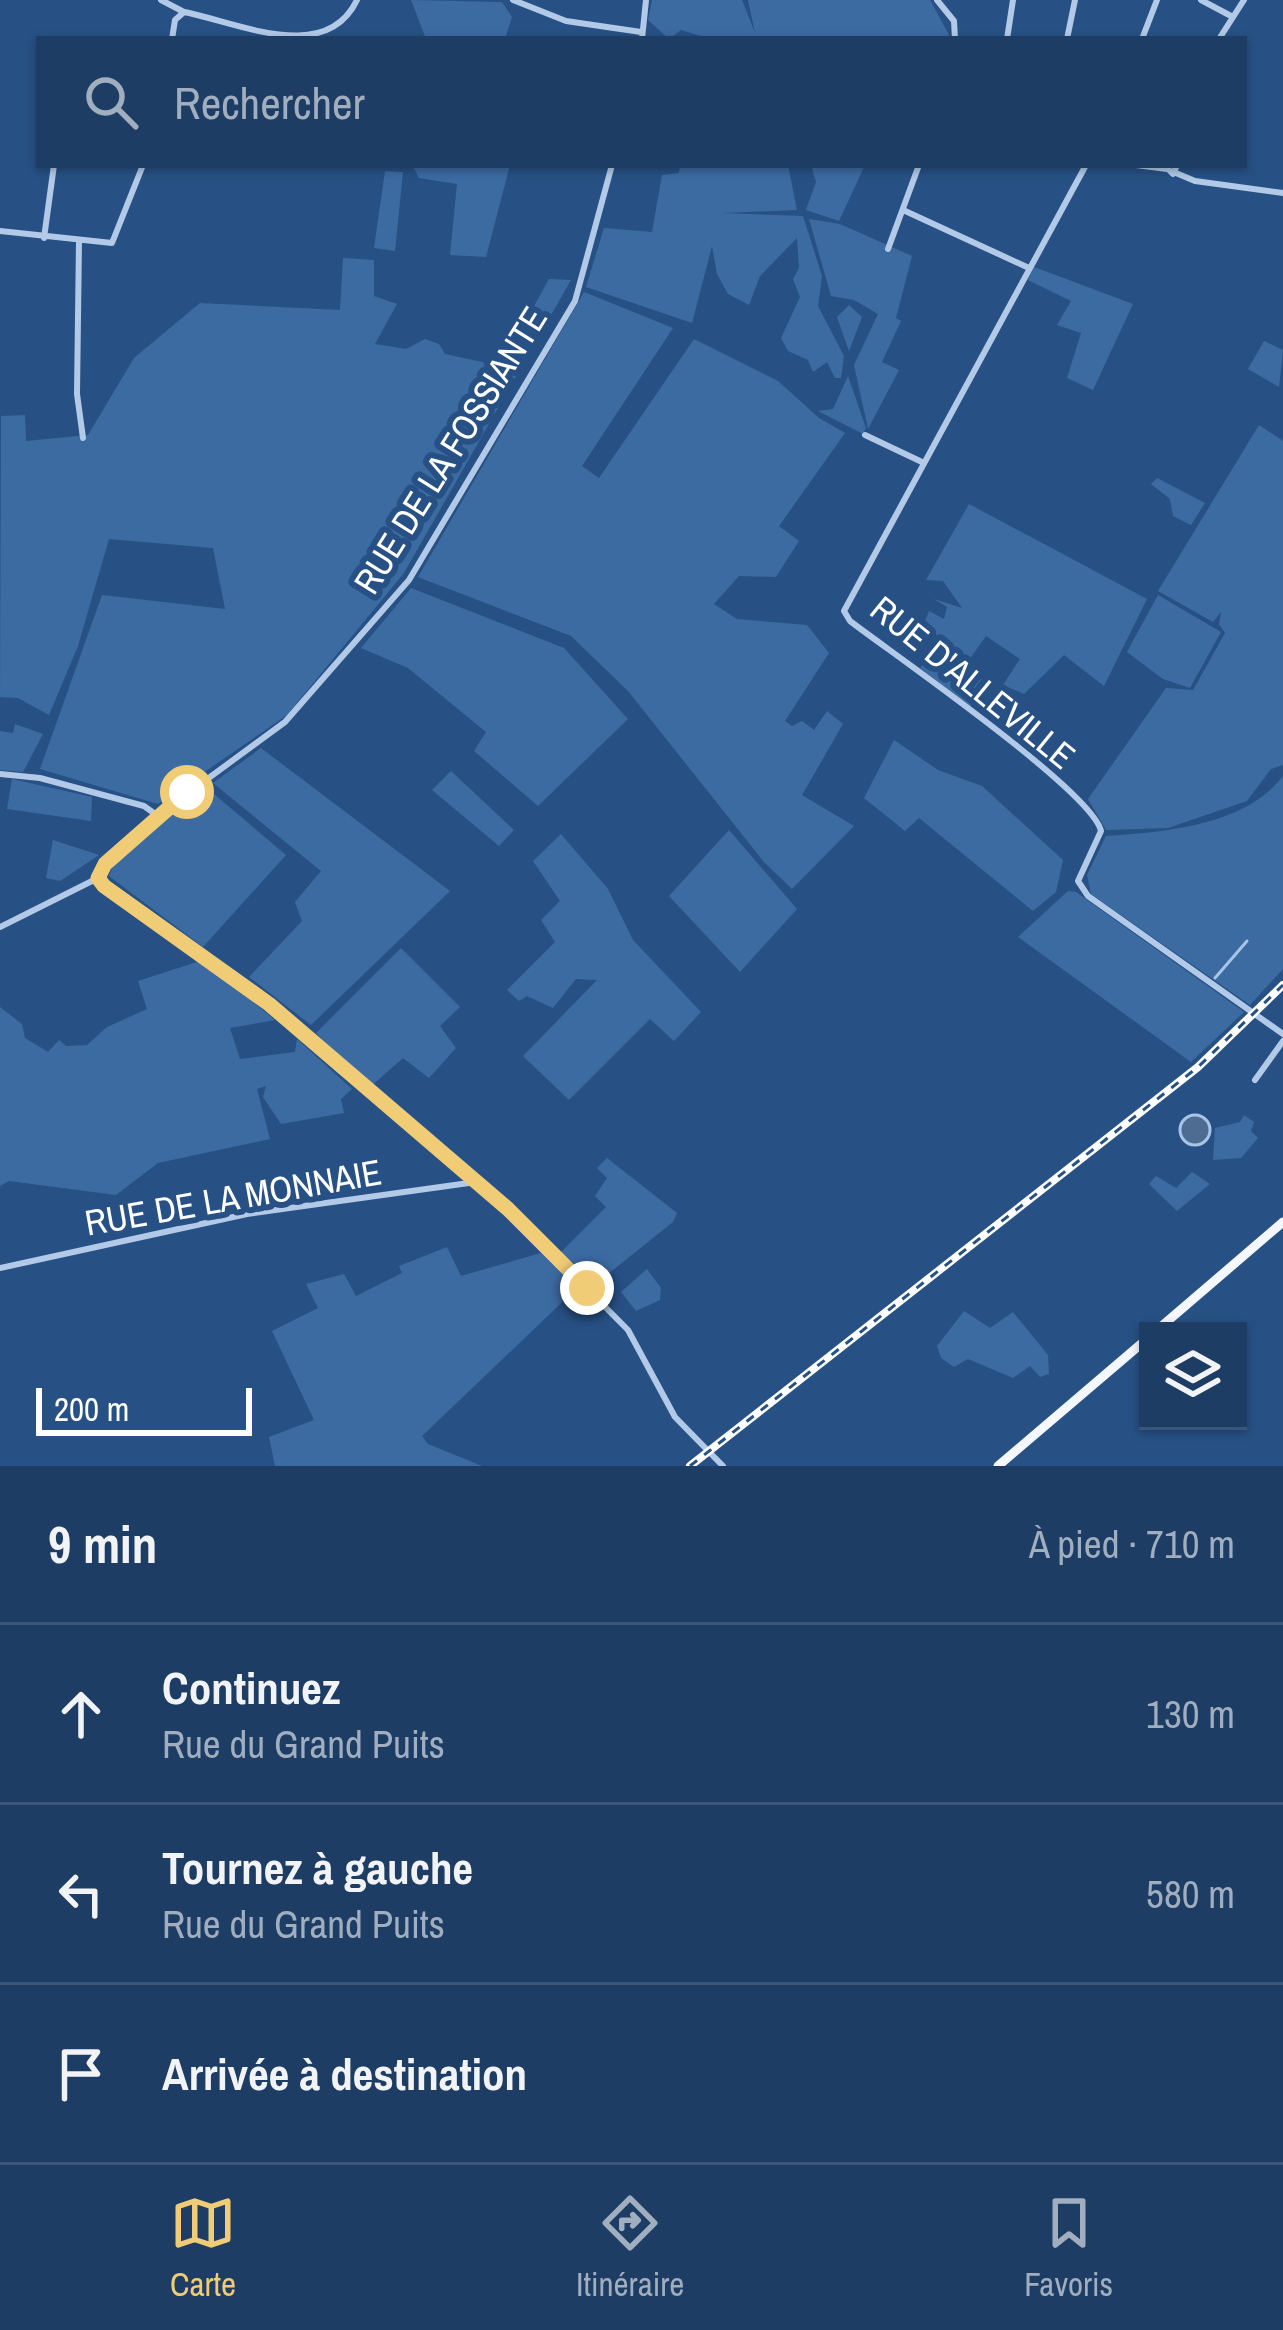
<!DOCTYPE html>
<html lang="fr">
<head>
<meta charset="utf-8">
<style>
  body { margin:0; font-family:"Archivo Narrow",sans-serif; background:#25446a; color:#f1f3f6 }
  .controls { position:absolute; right:36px; bottom:36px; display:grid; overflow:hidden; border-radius:0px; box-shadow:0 3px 9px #0004 }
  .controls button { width:108px; height:108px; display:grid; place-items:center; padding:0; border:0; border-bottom:3px solid #3b5678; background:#1d3d64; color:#f1f3f6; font:60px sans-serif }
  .scale { position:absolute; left:36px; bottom:30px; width:216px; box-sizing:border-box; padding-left:12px; border:6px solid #fff; border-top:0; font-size:33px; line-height:42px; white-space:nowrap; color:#fff; -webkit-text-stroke:9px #275185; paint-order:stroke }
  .stop { position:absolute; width:36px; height:36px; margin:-27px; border:9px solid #f0cc77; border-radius:50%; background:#fff }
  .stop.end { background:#f0cc77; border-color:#fff; box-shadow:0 3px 12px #0008 }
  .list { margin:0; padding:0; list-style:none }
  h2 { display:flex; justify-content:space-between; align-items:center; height:156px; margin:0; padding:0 48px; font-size:51px }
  h2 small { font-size:39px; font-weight:400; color:#a0aebf }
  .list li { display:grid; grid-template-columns:78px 1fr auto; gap:36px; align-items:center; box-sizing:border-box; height:180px; padding:0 48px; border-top:3px solid #3b5678 }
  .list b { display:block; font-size:45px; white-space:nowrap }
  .list p { margin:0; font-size:39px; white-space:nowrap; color:#a0aebf }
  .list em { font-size:39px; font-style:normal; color:#a0aebf }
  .icon { flex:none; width:66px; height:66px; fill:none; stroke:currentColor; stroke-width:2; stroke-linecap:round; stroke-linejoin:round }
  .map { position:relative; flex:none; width:1283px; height:1466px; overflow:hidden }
  .search { position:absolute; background:#1d3d64; box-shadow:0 3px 9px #0004; left:36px; right:36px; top:36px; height:132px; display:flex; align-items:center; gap:30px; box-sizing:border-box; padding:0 42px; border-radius:0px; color:#a0aebf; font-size:45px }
  .sheet { height:696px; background:#1d3d64 }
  nav { display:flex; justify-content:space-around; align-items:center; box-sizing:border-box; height:168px; border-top:3px solid #3b5678; background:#1d3d64; font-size:33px; color:#a0aebf }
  nav a { display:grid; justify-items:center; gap:6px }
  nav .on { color:#f0cc77 }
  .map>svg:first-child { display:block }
  .green { fill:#3c6ba2 }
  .water { fill:#4e6c91; stroke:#a6c5e8; stroke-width:3 }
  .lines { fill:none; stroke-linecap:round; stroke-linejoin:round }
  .stream { stroke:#a6c5e8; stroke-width:3 }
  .street { stroke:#b2cae8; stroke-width:6 }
  .primary { stroke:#f4f8fe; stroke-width:9 }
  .rail-casing { stroke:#fff; stroke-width:8 }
  .rail { stroke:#275185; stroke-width:3; stroke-dasharray:9; stroke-linecap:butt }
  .route { stroke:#f0cc77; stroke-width:15 }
  .labels { text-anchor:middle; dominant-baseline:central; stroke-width:12; stroke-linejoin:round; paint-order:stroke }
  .street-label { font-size:36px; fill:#fff; stroke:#275185 }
</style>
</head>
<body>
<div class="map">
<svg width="1283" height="1466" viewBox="0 0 1283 1466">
  <rect width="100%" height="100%" fill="#275185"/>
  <path class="green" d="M411,0L502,2L512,17L505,39H426Z
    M652,0H742L755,33L748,0H930L949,35L947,39H711L681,30L669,39L648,20Z
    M412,165H510L486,257L450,255L457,184L419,178Z
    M680,165H788L797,210L722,213L803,216L822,276L818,306L844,356L841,378H835L827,362L813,372L808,360L788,351L781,338L800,297L793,279L799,268L797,238L760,276L749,305L728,294L717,274L712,246L692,323L586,287L604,228L652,232L662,175L679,173Z
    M811,165H865L839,221L806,210L816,182Z
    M385,171L403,172L395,251L374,248Z
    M809,219L840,224L912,256L896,318L901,321L882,362L899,370L868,429L854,365L878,314L854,300L831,296Z
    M343,258L374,260V296L397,304L375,344L406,349L425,339L439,344L445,354L501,366L549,279L571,280L404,573L287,715L158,804L40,769L102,595L225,609L213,548L109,539L78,646L49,715L18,698L0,697L1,416L25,415L26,441L88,435L134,358L200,303L340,310Z
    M1034,267L1133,304L1093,390L1067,378L1081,333L1057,325L1071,301L1028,280Z
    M584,292L673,328L582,466L599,478L694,339L778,381L819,418L845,433L779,526L799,541L776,577L739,576L714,604L737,619L807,625L829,653L785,721L792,726L802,721L814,730L827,711L843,724L802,795L854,826L792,889L764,862L628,691L571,636L418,577Z
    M849,305L862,317L849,351L837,317Z
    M1264,341L1283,350L1279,387L1248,369Z
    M848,376L866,428L863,434L818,411L833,409Z
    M1259,425L1283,441V765L1271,769L1247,801L1168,828L1106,830L1088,799L1166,688L1193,690L1225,633L1219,624L1221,612L1213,622L1158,591Z
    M1157,478L1205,503L1191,525L1173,516L1170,499L1151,484Z
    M969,504L1147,599L1104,686L1064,655L1024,694L1003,685L1020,659L986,636L964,667L986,683L970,707L920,668L941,640L925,621L929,611L944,619L947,607L934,599L962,608L943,581L926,580Z
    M411,588L564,648L628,719L538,806L474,751L486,732L408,668L361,648Z
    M1158,595L1221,632L1190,688L1163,679L1127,652Z
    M15,724L43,734L23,772L0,770V731L13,733Z
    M894,740L938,770L982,786L1063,860L1056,892L1033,911L919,818L905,831L864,798Z
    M261,748L450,891L311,1025L249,977L302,921L295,902L321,871L213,783Z
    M451,771L514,830L499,846L432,790Z
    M1283,776V969L1250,1005L1091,894L1087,875L1106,836C1165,832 1245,826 1283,776Z
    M12,779L92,797L91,821L7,809Z
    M208,789L286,855L203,947L109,876C122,837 176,810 208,789Z
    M729,830L797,909L740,972L669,896Z
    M561,834L608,889L633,940L701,1012L674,1041L650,1019L569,1100L523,1056L597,980L576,979L553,1008L527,996L519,1001L507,990L555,942L541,920L560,901L533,861Z
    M53,840L99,855L60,881L46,878Z
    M1068,891L1076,892L1244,1012L1191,1062L1018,937Z
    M401,948L460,1007L440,1026L456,1048L429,1078L403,1058L369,1088L316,1033Z
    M203,960L275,1020L230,1028L240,1059L295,1052L297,1039L352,1089L341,1099L344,1113L281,1124L263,1097L266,1086L257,1089L270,1139L158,1163L116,1195L9,1181L0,1186V1007L22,1024L25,1038L48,1052L59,1040L66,1046L87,1045L107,1027L147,1009L138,981Z
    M1244,1115L1254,1122L1251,1131L1258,1138L1241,1158L1213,1160L1215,1128L1240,1122Z
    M607,1158L677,1213L673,1222L598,1282L560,1253L606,1207L595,1196L607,1178L597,1168Z
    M1192,1172L1210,1184L1177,1211L1149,1184L1156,1176L1176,1188Z
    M447,1247L461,1276L541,1253L577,1288L422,1436L428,1444L482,1466H275L269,1437L314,1420L272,1331L318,1308L306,1284L344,1274L356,1296L402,1273L399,1266Z
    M647,1269L661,1288L660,1300L636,1311L621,1292Z
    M964,1311L990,1328L1013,1312L1048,1355L1049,1374L1040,1377L1030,1366L1013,1378L968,1359L954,1367L941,1358L937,1346Z"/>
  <path class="water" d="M1180 1130a15 15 0 1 1 30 0a15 15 0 1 1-30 0Z"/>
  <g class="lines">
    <path class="stream" d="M1215,978L1247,941"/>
    <path class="street" d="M161,0L184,12
      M513,0L566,21L641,32
      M937,0L954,21L955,39
      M1201,0L1233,17
      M172,39L175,20L184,12C239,23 326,65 357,0
      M642,39L646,0
      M1007,39L1013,0
      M1067,39L1075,0
      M1142,39L1157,0
      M1219,39L1244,0
      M1086,165L844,611L850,621C893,654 1092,791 1101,831L1078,881L1088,896L1283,1034
      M1136,165L1167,169
      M1167,168L1173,174L1177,165
      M1176,173L1195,181L1283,193
      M903,210L1029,268
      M0,231L112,243L143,165
      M44,238L54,165
      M79,241L77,394L83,438
      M888,249L919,165
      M865,435L922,462
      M0,774L40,778L144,806L158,816
      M98,878L269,1004L508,1209L628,1330L675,1417L723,1466
      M0,927L98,878L105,864L161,813L285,722L409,580L575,301L612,165
      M1255,1080L1283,1041
      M0,1268L247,1214L476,1182"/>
    <path class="primary" d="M1156,1331L1283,1222
      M998,1466L1148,1338"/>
    <g class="rail-casing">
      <path id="rail" d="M690,1466L1198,1067L1283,985"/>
    </g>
    <use href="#rail" class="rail"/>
  </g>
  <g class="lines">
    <path class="route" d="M187,792L105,864L98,878L104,886L269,1004L508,1209L587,1288"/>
  </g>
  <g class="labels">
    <g class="street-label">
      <text transform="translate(450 450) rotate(-58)">RUE DE LA FOSSIANTE</text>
      <text transform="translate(973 682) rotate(39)">RUE D'ALLEVILLE</text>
      <text transform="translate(233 1197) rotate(-10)">RUE DE LA MONNAIE</text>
    </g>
  </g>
</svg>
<div class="controls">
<button><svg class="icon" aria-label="layers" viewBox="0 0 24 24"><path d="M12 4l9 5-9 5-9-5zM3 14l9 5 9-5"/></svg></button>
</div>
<div class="scale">200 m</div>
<div class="stop" style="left:187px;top:792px"></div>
<div class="stop end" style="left:587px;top:1288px"></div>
<div class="search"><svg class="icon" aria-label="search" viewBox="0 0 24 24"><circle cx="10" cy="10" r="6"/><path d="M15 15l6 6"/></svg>Rechercher</div>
</div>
<section class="sheet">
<h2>9 min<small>À pied · 710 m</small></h2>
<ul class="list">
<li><svg class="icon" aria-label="ahead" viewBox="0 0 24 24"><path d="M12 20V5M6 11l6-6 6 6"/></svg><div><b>Continuez</b><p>Rue du Grand Puits</p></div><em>130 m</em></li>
<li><svg class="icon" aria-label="left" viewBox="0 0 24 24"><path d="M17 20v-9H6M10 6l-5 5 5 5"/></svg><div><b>Tournez à gauche</b><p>Rue du Grand Puits</p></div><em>580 m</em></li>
<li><svg class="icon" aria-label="arrive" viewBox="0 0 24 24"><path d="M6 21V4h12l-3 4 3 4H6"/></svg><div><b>Arrivée à destination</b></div></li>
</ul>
</section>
<nav>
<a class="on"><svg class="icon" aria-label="map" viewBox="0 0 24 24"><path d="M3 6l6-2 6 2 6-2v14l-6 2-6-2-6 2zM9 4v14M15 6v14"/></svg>Carte</a>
<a><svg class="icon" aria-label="directions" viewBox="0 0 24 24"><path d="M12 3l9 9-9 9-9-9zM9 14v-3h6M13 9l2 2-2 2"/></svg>Itinéraire</a>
<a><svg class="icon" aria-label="saved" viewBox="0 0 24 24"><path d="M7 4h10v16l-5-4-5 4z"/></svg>Favoris</a>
</nav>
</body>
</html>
